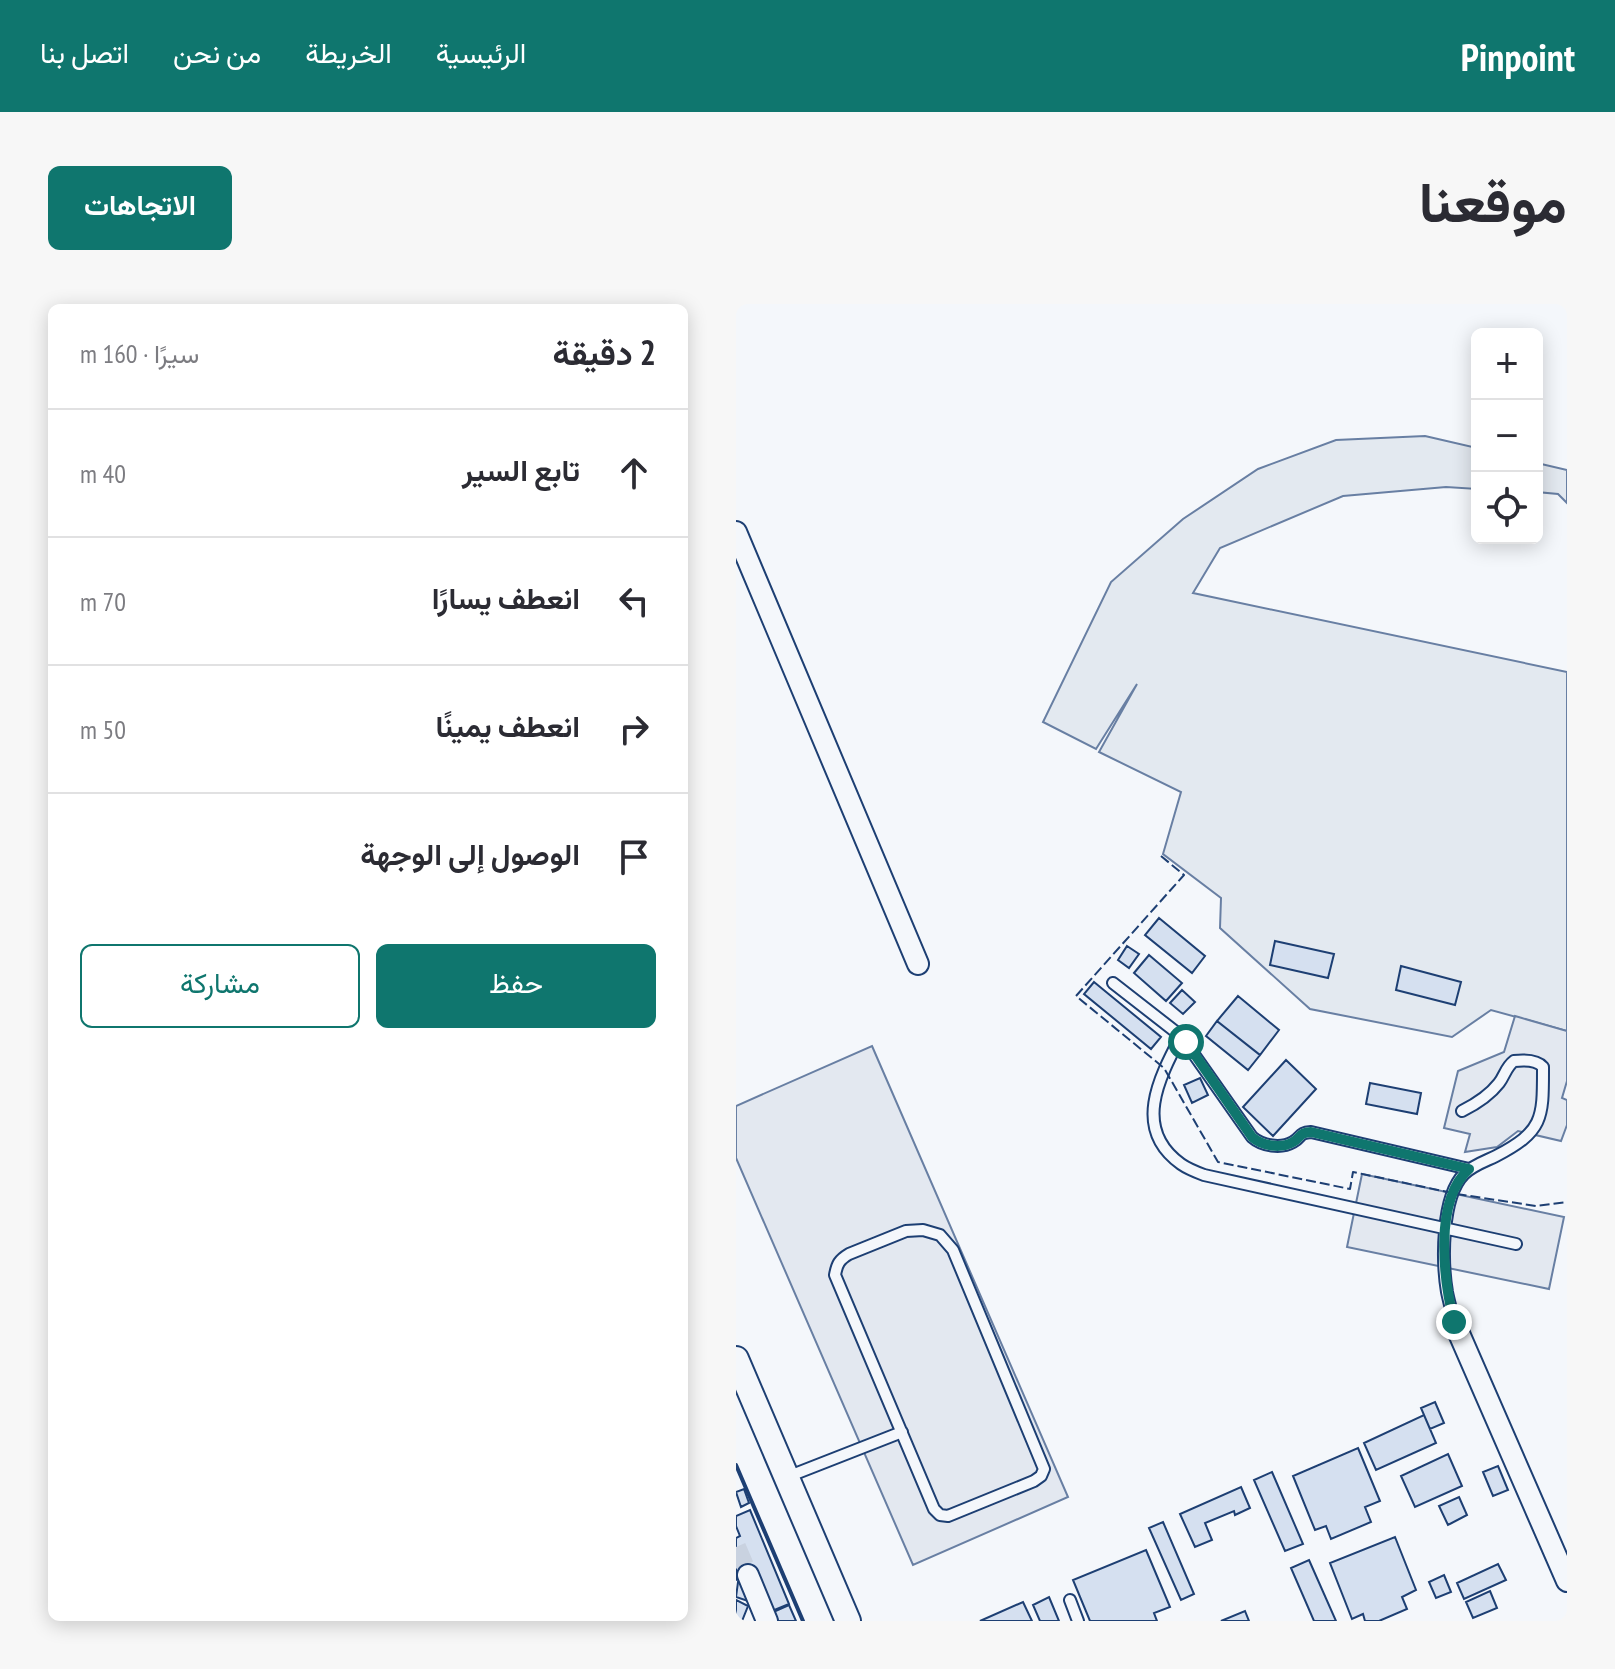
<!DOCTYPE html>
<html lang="ar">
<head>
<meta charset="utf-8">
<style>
  body { margin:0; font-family:"PT Sans Narrow",Vazirmatn,sans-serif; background:#f7f7f7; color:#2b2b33; direction:rtl }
  .controls { position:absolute; right:24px; top:24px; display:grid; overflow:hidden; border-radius:12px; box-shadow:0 4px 20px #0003 }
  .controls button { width:72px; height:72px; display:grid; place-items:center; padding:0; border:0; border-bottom:2px solid #e1e1e2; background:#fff; color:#2b2b33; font:40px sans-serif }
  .stop { position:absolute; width:24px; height:24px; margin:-18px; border:6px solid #0f766e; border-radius:50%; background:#fff }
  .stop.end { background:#0f766e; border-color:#fff; box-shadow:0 2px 8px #0008 }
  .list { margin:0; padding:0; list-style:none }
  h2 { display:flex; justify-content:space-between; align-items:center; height:104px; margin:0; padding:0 32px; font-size:34px }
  h2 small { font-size:26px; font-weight:400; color:#7c7c81 }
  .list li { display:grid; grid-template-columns:52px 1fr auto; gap:24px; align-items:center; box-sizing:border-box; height:128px; padding:0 32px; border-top:2px solid #e1e1e2 }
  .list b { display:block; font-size:30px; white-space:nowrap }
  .list em { font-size:26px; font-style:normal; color:#7c7c81 }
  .actions { display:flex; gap:16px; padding:24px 32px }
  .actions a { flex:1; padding:18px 0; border:2px solid #0f766e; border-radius:12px; text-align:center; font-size:28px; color:#0f766e }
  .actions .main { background:#0f766e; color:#fff }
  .icon { flex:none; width:44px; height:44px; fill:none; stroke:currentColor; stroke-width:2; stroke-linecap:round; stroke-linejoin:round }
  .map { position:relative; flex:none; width:831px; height:1317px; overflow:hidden; direction:ltr; border-radius:12px }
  header { display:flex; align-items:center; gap:48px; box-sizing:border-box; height:112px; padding:0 40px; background:#0f766e; color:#fff }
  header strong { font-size:38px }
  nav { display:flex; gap:44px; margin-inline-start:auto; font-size:28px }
  .intro { display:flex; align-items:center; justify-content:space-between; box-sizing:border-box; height:192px; padding:0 48px }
  h1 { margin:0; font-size:56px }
  .button { padding:20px 36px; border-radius:12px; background:#0f766e; color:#fff; font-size:28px; font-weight:700 }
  main { display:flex; gap:48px; padding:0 48px }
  aside { flex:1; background:#fff; border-radius:12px; box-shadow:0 4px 20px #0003 }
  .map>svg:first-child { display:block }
  .green { fill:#e3e9f0; stroke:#687fa3; stroke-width:2 }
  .parking { fill:#e3e8f0; stroke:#687fa3; stroke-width:2 }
  .building { fill:#d5e0f0; stroke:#1d3f73; stroke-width:2 }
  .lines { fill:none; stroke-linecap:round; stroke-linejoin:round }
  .minor-tunnel { stroke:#c9d2e0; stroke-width:20; stroke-dasharray:20 10; stroke-linecap:butt }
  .service-casing { stroke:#1d3f73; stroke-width:14 }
  .minor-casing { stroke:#1d3f73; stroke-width:24 }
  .tertiary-casing { stroke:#1d3f73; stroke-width:28 }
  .service { stroke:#f4f7fb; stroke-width:10 }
  .minor { stroke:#f4f7fb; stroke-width:20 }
  .tertiary { stroke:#f4f7fb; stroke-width:24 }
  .fence { stroke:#1d3f73; stroke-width:2; stroke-dasharray:10 4; stroke-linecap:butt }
  .wall { stroke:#1d3f73; stroke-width:4 }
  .route { stroke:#0f766e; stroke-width:10 }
</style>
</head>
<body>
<header>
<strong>Pinpoint</strong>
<nav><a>الرئيسية</a><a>الخريطة</a><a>من نحن</a><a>اتصل بنا</a></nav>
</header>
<div class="intro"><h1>موقعنا</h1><a class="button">الاتجاهات</a></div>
<main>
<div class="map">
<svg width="831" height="1317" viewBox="0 0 831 1317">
  <rect width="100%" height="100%" fill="#f4f7fb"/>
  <path class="green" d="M689,132L741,144V185L710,183L607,192L484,244L457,289L831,368V727L755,706L716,733L574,705L484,624L485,594L427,550L445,488L363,448L401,380L360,445L307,418L375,278L447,215L522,165L600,136Z
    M801,159L831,166V199L822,190L801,188Z"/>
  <path class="parking" d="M779,712L831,727V777L826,794L831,796V821L825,837L782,827L761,843L729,848L734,830L708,824L722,767L768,748Z
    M136,742L332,1193L177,1261L0,854V802Z
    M626,870L828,913L813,985L611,943Z"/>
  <path class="building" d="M423,614L469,652L456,669L409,631Z
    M539,637L598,650L592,674L534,661Z
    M391,642L403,650L393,664L382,656Z
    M413,651L446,679L430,697L398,669Z
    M665,662L725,678L719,701L660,686Z
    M358,678L425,733L415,745L348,690Z
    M446,686L459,698L447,710L434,699Z
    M502,692L543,726L524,751L481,717Z
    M481,717L524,751L512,766L470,732Z
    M550,756L580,785L537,832L507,803Z
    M464,774L472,791L456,799L448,781Z
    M634,779L685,789L681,810L630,800Z
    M699,1098L708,1119L694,1125L685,1104Z
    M688,1111L700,1139L640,1166L628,1139Z
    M622,1144L644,1197L629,1203L635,1218L595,1235L590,1222L579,1226L557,1172Z
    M712,1150L726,1182L679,1203L665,1172Z
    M762,1162L772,1186L757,1192L747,1168Z
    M536,1168L567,1240L549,1247L518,1176Z
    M505,1183L514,1204L499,1211L498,1207L469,1219L476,1236L459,1243L444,1210Z
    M8,1185L13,1199L5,1203L0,1188Z
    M723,1193L731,1211L712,1221L703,1202Z
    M14,1206L53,1300L36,1307L19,1268L0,1276V1234L4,1232L0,1222V1212Z
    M427,1218L458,1290L445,1296L413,1224Z
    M659,1233L680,1286L666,1293L671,1305L643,1317H629L627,1310L616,1315L594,1259Z
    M410,1246L434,1303L418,1309L421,1317H354L337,1276Z
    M573,1256L600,1317H578L555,1264Z
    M762,1260L770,1276L728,1295L721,1279Z
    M708,1271L715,1288L700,1294L693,1278Z
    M2,1278L16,1283L12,1297L0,1293Z
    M754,1287L761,1304L737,1314L730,1298Z
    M313,1293L323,1317H304L297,1301Z
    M0,1296L12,1302L6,1317H0Z
    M287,1298L296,1317H244Z
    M53,1301L60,1317H39L35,1309Z
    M509,1307L513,1317H485Z"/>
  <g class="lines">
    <path class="minor-tunnel" d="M0,1243L12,1271"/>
    <g class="service-casing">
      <path id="service" d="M377,679L445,732L516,833C526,842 545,845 557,838C566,833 562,829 575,828L733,865
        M445,732C423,774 396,825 445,860C452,865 460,868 468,871L780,940
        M187,926L204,931L217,946L308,1165L305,1172L298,1177L212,1212L204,1211L198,1205L99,971C101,960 103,956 113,950L170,927Z
        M718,1018C716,1008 713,998 711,988C706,958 705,893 728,870C737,861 750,857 760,852C808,827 807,814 807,763C801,756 787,756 778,757C770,763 769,771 763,779C753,792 740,800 726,807
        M51,1173L166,1128
        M334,1296L342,1317"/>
    </g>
    <g class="minor-casing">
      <path id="minor" d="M0,228L182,660
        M718,1018L831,1277
        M12,1271L31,1317"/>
    </g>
    <g class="tertiary-casing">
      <path id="tertiary" d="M0,1055L112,1317"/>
    </g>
    <use href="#service" class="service"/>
    <use href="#minor" class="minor"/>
    <use href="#tertiary" class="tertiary"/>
    <path class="fence" d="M425,552L448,571L340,692L428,764L482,858L614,885L617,868L721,890L800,902L831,898"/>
    <path class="wall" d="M0,1161L67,1317"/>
  </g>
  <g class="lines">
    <path class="route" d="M450,738L516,833C526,842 545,845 557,838C566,833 562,829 575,828L733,865C697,897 708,977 718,1018"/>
  </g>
</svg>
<div class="controls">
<button>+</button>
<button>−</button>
<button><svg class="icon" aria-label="locate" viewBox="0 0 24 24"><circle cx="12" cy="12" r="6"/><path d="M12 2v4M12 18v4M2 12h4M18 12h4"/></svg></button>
</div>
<div class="stop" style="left:450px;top:738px"></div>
<div class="stop end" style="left:718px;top:1018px"></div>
</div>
<aside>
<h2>2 دقيقة<small>سيرًا · 160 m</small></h2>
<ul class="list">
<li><svg class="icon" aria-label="ahead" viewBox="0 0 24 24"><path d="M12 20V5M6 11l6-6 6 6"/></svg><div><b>تابع السير</b></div><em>40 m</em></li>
<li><svg class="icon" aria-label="left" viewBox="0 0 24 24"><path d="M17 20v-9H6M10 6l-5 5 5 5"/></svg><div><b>انعطف يسارًا</b></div><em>70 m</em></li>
<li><svg class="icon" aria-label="right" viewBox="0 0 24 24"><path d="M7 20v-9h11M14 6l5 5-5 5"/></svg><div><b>انعطف يمينًا</b></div><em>50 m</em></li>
<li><svg class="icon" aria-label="arrive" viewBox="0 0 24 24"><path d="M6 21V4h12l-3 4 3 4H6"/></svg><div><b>الوصول إلى الوجهة</b></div></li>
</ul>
<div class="actions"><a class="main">حفظ</a><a>مشاركة</a></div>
</aside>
</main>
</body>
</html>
